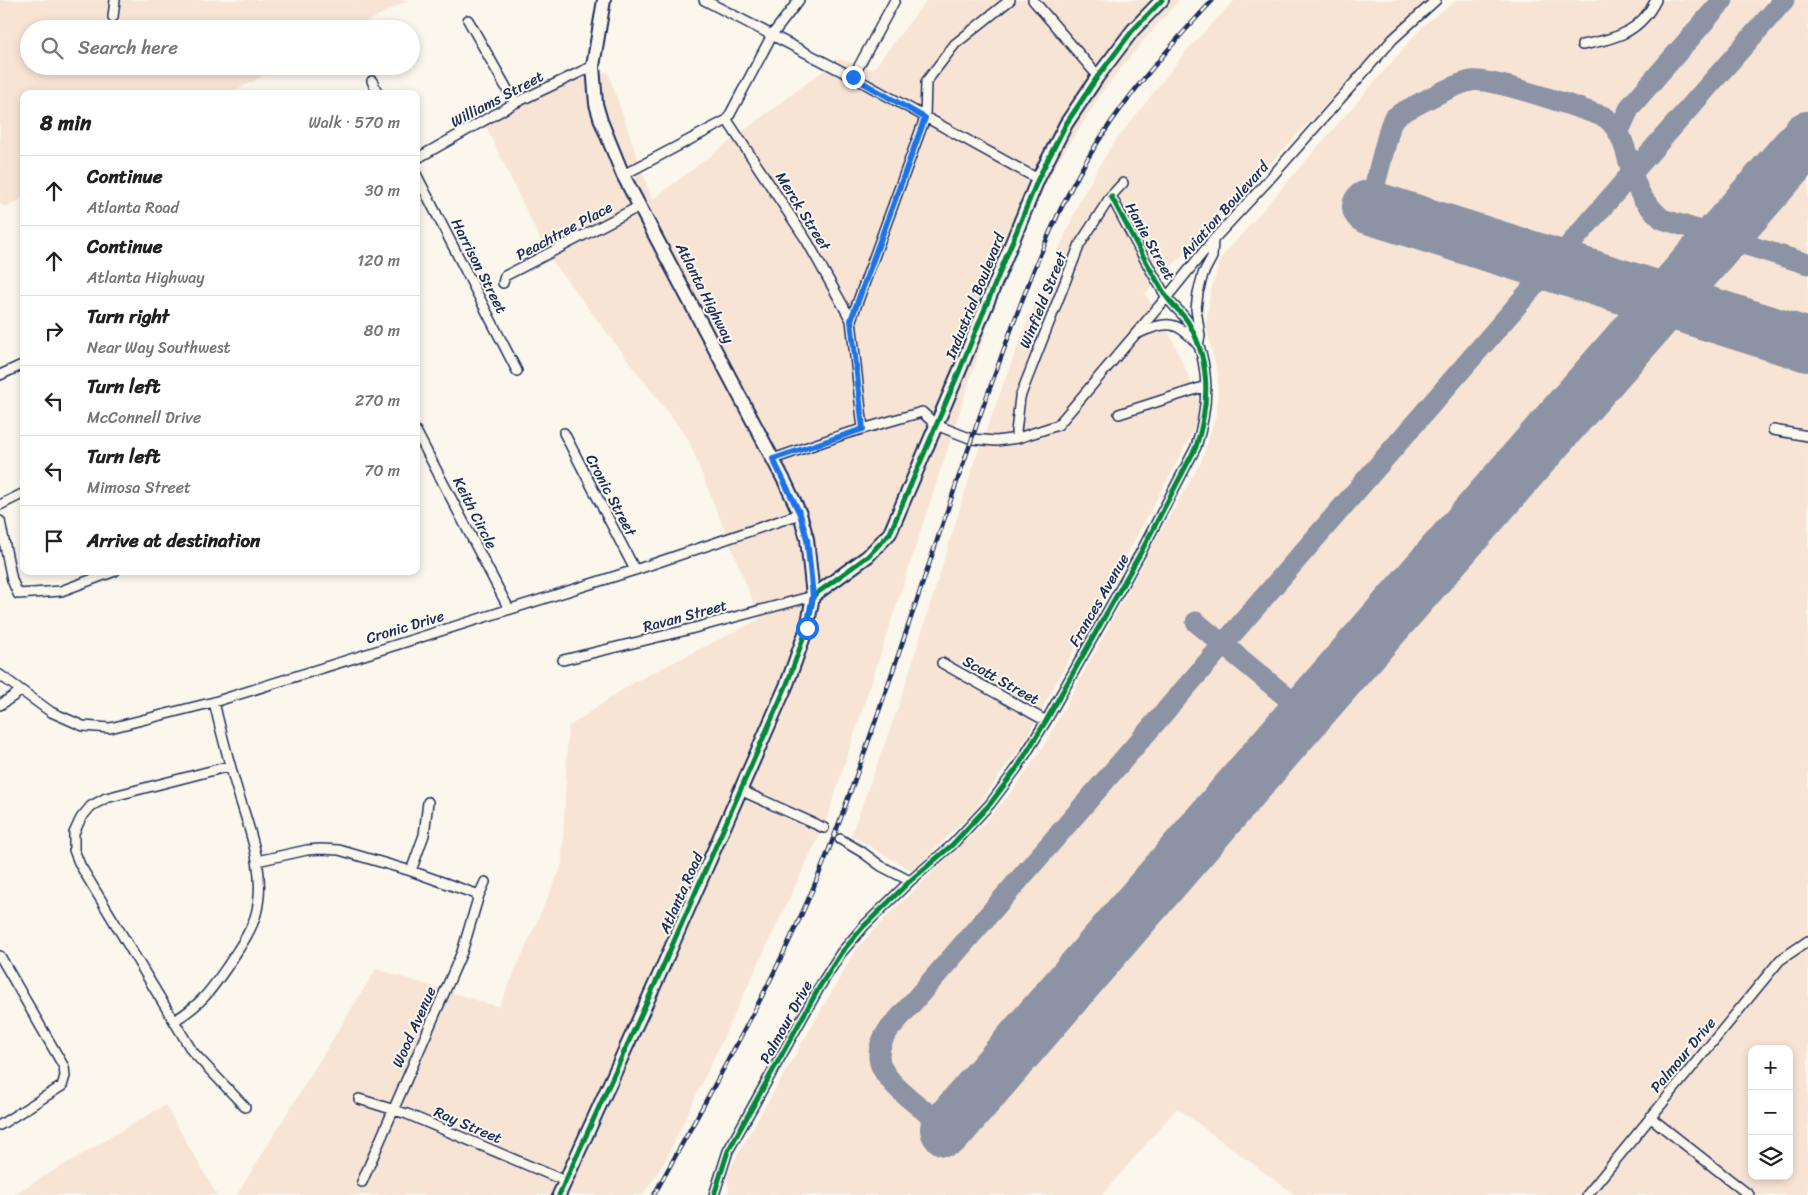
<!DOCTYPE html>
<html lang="en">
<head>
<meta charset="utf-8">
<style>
  body { margin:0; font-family:Sriracha,sans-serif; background:#f2f2f2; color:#202124 }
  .controls { position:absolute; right:15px; bottom:15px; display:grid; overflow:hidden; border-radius:10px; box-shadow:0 2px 8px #0003 }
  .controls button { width:45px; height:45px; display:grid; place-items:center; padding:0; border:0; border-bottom:1px solid #e0e0e0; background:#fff; color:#202124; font:25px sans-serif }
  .stop { position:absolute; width:15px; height:15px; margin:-11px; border:4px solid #1a73e8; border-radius:50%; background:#fff }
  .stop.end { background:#1a73e8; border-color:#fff; box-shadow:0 1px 5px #0008 }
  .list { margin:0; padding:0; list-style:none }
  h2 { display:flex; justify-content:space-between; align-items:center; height:65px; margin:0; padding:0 20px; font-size:21px }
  h2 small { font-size:16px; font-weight:400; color:#757577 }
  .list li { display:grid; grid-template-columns:32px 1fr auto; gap:15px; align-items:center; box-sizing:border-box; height:70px; padding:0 20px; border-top:1px solid #e0e0e0 }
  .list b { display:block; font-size:19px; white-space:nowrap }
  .list p { margin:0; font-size:16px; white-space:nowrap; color:#757577 }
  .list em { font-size:16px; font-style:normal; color:#757577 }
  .icon { flex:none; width:28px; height:28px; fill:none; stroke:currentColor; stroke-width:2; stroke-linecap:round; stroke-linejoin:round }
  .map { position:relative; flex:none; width:1808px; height:1195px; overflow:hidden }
  .search { position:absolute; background:#fff; box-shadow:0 2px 8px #0003; left:20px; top:20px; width:400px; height:55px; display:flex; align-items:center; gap:12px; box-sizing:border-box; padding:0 18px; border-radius:28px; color:#757577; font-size:19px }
  .panel { position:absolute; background:#fff; box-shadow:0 2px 8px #0003; left:20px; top:90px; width:400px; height:485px; border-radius:10px }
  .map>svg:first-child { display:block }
  .built { fill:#f7e4d5; fill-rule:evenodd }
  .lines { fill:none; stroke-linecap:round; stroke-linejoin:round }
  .taxiway { stroke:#8b93a5; stroke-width:21 }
  .runway { stroke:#8b93a5; stroke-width:54 }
  .street-casing { stroke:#1b2f5e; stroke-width:12 }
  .secondary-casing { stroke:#1b2f5e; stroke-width:16 }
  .street { stroke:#fbf7ec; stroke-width:9 }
  .secondary { stroke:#fbf7ec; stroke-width:12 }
  .rail-casing { stroke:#1b2f5e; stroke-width:4.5 }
  .rail { stroke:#fbf7ec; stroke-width:2.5; stroke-dasharray:8; stroke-linecap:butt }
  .cycleway-casing { stroke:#fbf7ec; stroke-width:8 }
  .cycleway { stroke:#00873e; stroke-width:5 }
  .route { stroke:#1a73e8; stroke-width:6 }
  .labels { text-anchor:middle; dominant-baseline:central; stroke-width:4; stroke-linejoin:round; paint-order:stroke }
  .street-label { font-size:15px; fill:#1b2f5e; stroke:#fbf7ec }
</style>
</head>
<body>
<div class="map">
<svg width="1808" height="1195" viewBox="0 0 1808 1195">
  <rect width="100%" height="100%" fill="#fbf7ec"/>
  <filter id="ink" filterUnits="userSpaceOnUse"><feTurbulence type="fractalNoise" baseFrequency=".02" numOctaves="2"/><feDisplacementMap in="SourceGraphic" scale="10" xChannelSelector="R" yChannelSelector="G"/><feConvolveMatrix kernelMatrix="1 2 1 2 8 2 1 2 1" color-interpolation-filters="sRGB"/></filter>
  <g filter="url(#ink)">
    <path class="built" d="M0,0H408L353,29H29V66H282L229,94H24V198L5,207L0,204Z
      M927,0H1179L1146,37L1103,91L1057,163L1024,228L1001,285L826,821L665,1161L643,1195H237L376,969L499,1007L562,865L568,727L634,682L760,619L688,439L547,254L482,118L576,74L608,72L652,200L839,59L873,69Z
      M1235,0H1428L1422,4L1145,294L1172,339L1203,410L1177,462L1025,740L975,810L912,871L851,835L900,702L975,460L1020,340L1081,198L1110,148L1187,50Z
      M1457,0H1808V1195H1295L1177,1108L1102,1195H729L727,1173L857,948L890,913L982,825L1005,800L1023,776L1042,749L1158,536L1201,462L1217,412L1218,375L1206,326L1210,294L1221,258L1425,24ZM1752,1049H1789V1176H1752Z
      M165,1105L217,1195H13Z"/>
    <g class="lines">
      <path class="taxiway" d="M1784,0L1632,173C1640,197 1643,201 1662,219L1808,264
        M1619,131L1630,107L1723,0
        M1196,622L1306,713
        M947,1129C929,1113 892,1089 882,1068C876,1056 880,1043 887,1032L1632,173C1626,152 1623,131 1605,117C1582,109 1490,77 1471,81C1448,86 1422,103 1401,113L1393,119L1390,127L1369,207"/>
      <path class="runway" d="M1369,207L1808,345
        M947,1129L1306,713L1808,138"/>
      <g class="street-casing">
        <path id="street" d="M704,0L853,77L1038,179
          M1033,0L1098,76
          M113,17L115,0
          M468,20L515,103
          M1582,45C1616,39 1640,32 1656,0
          M853,77L895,0
          M372,81L378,94
          M727,120L807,241L851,320
          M416,159L515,103L593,66
          M416,174L517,371
          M623,175L727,120L772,35L799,0
          M503,283L505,276L640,206
          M1139,333C1167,320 1178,321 1198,345L1200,336L1196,309L1198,293L1203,274L1212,257L1213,240
          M0,375L24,364
          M1119,414L1206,386
          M863,429L851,320L925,118L926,82L955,44L1010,0
          M1773,430L1808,436
          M416,431L509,609
          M564,433L635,570
          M1018,438L1016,432L1020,397L1080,244L1111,196L1123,183
          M773,459L845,434L922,412L936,425L972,439L996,441L1018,438L1058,425L1167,297L1213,240L1266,183L1393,39L1436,0
          M0,505L24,493
          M0,521L12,580L18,594L61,591L115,571
          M563,660L683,631L813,596
          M942,663L1046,721
          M0,675L51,712L83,726L110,728L214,702L635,570L800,514
          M0,705L21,691
          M230,766L106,798L91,806L81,818L74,833V850L80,865L192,1051L245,1107
          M740,790L824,828
          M840,839L862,852L881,866L910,881
          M257,861L307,850L321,849L339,850L411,871L479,895
          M411,871L424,835L428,802
          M0,956L64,1067L65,1076L62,1086L0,1125
          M174,1021C202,1004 211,990 229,964C239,948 251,932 256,914C268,869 246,822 234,779C227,754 220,728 214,702
          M359,1099L407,1114L565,1181
          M1650,1117L1749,1195
          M362,1182L462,952L479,895L485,882
          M714,1195L728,1151L820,986L841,953L864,926L910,881L952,845L990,804L1017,768L1046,721L1141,552L1196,447C1209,406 1211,361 1188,322C1182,312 1172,306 1166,296C1146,264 1129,229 1111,196
          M1587,1195L1780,960L1808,941"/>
      </g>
      <g class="secondary-casing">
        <path id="secondary" d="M813,596L868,556L890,533L959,372L1038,179L1066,124L1098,76L1133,30L1162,0
          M559,1195L660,973L787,684L807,628L813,596L807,539L800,514L786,484L623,175L601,121L596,104L593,66L604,0"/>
      </g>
      <use href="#street" class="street"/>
      <use href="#secondary" class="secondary"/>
      <g class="rail-casing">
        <path id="rail" d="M654,1195C719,1076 789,958 836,831C890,687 935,541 987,396C1016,317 1043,235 1085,163C1119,104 1167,49 1213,0"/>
      </g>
      <use href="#rail" class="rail"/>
      <g class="cycleway-casing">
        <path id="cycleway" d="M559,1195L660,973L787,684L807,628L813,596L868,556L890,533L959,372L1038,179L1066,124L1098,76L1133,30L1162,0
          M714,1195L728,1151L820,986L841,953L864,926L910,881L952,845L990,804L1017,768L1046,721L1141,552L1196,447C1209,406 1211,361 1188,322C1182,312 1172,306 1166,296C1146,264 1129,229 1111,196"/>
      </g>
      <use href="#cycleway" class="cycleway"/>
    </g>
  </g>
  <g class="lines" filter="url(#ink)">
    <path class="route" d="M807,628L813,596L807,539L800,514L773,459L863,429L851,320L925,118L853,77"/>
  </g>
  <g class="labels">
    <g class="street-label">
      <text transform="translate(497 99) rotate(-28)">Williams Street</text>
      <text transform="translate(1224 210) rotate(-48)">Aviation Boulevard</text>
      <text transform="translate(803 211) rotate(58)">Merck Street</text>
      <text transform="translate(564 231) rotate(-28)">Peachtree Place</text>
      <text transform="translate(1150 241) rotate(61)">Hanie Street</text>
      <text transform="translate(479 266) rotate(63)">Harrison Street</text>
      <text transform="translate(705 293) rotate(63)">Atlanta Highway</text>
      <text transform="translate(975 296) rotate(-68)">Industrial Boulevard</text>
      <text transform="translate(1043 300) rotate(-68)">Winfield Street</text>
      <text transform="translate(611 495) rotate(62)">Cronic Street</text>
      <text transform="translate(475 513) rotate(63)">Keith Circle</text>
      <text transform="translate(1099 600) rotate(-60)">Frances Avenue</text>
      <text transform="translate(685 616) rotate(-15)">Ravan Street</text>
      <text transform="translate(405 627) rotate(-17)">Cronic Drive</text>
      <text transform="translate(1001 680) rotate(29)">Scott Street</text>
      <text transform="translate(681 893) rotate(-66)">Atlanta Road</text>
      <text transform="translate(786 1022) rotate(-61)">Palmour Drive</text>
      <text transform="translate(414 1027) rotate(-66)">Wood Avenue</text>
      <text transform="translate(1683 1055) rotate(-50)">Palmour Drive</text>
      <text transform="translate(468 1125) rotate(23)">Ray Street</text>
    </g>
  </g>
</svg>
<div class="controls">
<button>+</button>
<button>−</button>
<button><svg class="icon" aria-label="layers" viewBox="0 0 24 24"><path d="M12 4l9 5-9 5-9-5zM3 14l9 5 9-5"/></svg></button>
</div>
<div class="stop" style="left:807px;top:628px"></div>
<div class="stop end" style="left:853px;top:77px"></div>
<div class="search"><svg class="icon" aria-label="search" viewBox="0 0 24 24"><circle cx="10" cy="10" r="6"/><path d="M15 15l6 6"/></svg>Search here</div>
<section class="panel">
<h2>8 min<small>Walk · 570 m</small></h2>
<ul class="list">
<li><svg class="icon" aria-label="ahead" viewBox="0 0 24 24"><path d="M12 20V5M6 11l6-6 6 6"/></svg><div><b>Continue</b><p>Atlanta Road</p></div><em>30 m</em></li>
<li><svg class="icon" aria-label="ahead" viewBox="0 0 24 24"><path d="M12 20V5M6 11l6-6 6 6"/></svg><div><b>Continue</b><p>Atlanta Highway</p></div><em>120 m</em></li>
<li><svg class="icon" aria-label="right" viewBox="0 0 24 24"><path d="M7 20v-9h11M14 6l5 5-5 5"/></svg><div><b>Turn right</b><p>Near Way Southwest</p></div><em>80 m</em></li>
<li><svg class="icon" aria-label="left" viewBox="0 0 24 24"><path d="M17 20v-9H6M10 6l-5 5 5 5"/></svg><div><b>Turn left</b><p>McConnell Drive</p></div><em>270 m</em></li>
<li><svg class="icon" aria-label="left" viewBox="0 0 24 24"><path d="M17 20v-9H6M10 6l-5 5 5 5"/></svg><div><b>Turn left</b><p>Mimosa Street</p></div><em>70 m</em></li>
<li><svg class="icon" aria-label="arrive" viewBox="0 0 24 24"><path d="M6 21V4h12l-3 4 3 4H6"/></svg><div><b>Arrive at destination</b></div></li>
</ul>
</section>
</div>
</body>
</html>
